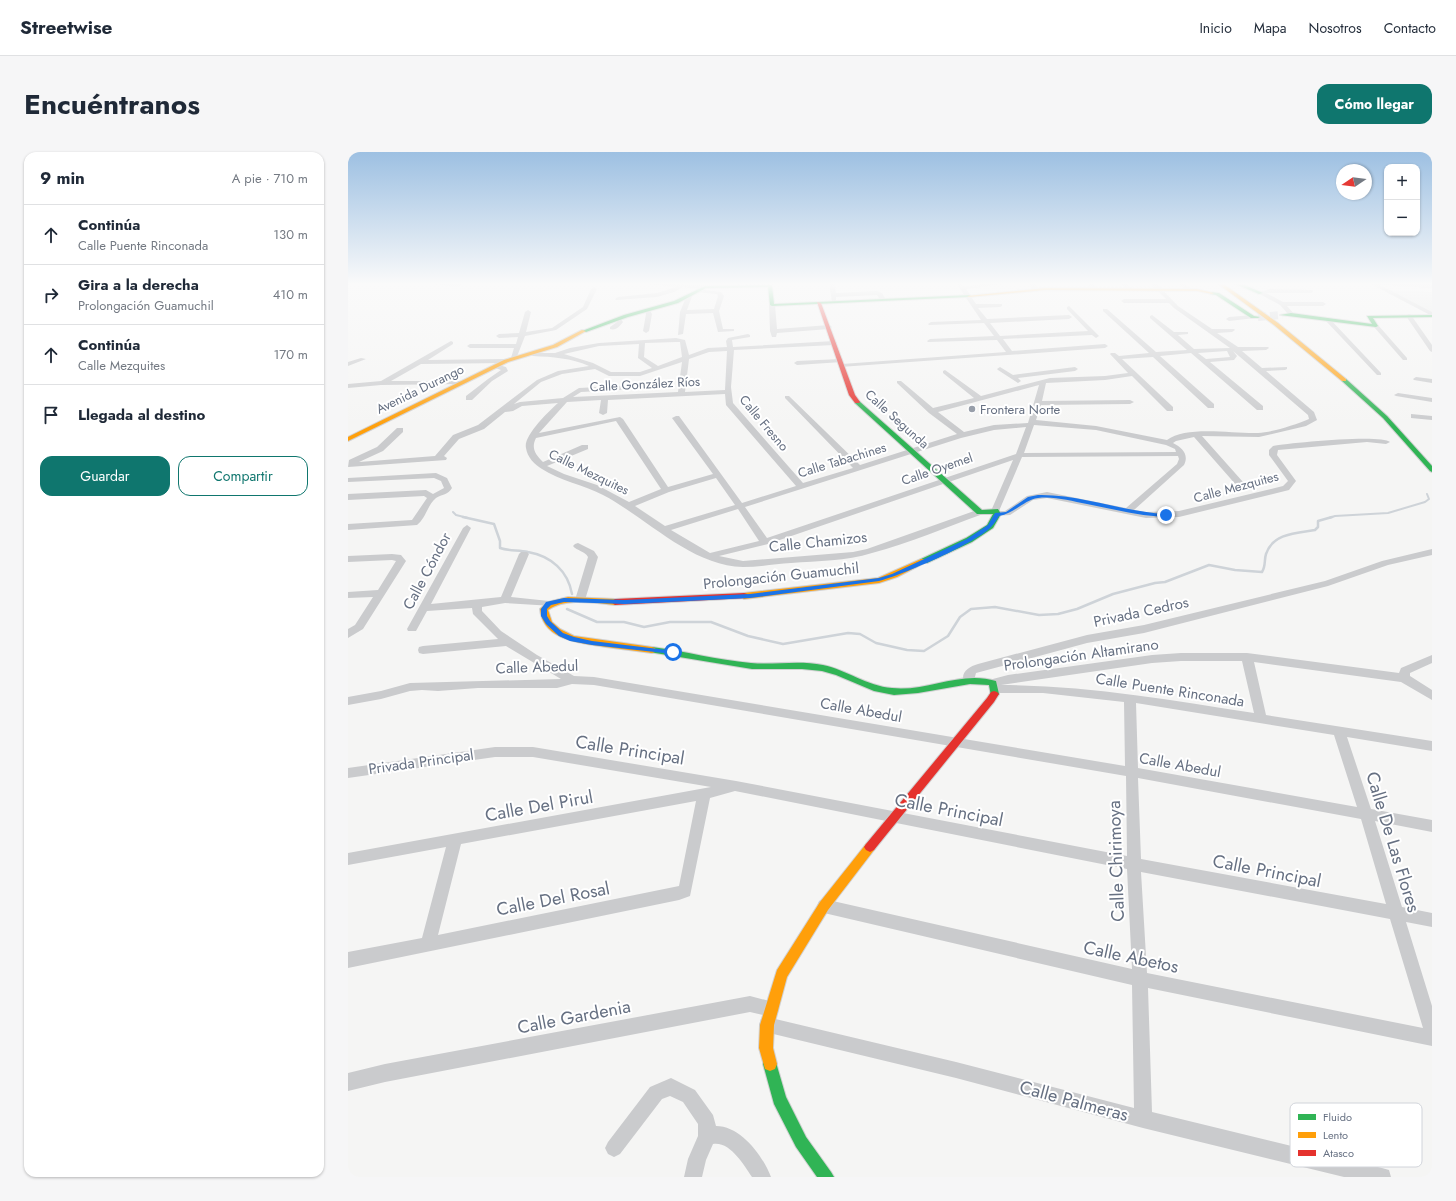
<!DOCTYPE html>
<html lang="es">
<head>
<meta charset="utf-8">
<style>
  body { margin:0; font-family:Jost,sans-serif; background:#f6f6f7; color:#1f2937 }
  .controls { position:absolute; right:12px; top:12px; display:grid; overflow:hidden; border-radius:8px; box-shadow:0 1px 3px #0004 }
  .controls button { width:36px; height:36px; display:grid; place-items:center; padding:0; border:0; border-bottom:1px solid #e0e1e3; background:#fff; color:#1f2937; font:20px sans-serif }
  .compass { position:absolute; left:988px; top:12px; width:36px; height:36px; border-radius:50%; background:#fff; box-shadow:0 1px 3px #0004; rotate:257deg }
  .stop { position:absolute; width:12px; height:12px; margin:-9px; border:3px solid #1a73e8; border-radius:50%; background:#fff }
  .stop.end { background:#1a73e8; border-color:#fff; box-shadow:0 1px 4px #0008 }
  .list { margin:0; padding:0; list-style:none }
  h2 { display:flex; justify-content:space-between; align-items:center; height:52px; margin:0; padding:0 16px; font-size:17px }
  h2 small { font-size:13px; font-weight:400; color:#747a83 }
  .list li { display:grid; grid-template-columns:26px 1fr auto; gap:12px; align-items:center; box-sizing:border-box; height:60px; padding:0 16px; border-top:1px solid #e0e1e3 }
  .list b { display:block; font-size:15px; white-space:nowrap }
  .list p { margin:0; font-size:13px; white-space:nowrap; color:#747a83 }
  .list em { font-size:13px; font-style:normal; color:#747a83 }
  .actions { display:flex; gap:8px; padding:12px 16px }
  .actions a { flex:1; padding:9px 0; border:1px solid #0f766e; border-radius:12px; text-align:center; font-size:14px; color:#0f766e }
  .actions .main { background:#0f766e; color:#fff }
  .icon { flex:none; width:22px; height:22px; fill:none; stroke:currentColor; stroke-width:2; stroke-linecap:round; stroke-linejoin:round }
  .map { position:relative; flex:none; width:1084px; height:1025px; overflow:hidden; border-radius:12px }
  header { display:flex; align-items:center; gap:24px; box-sizing:border-box; height:56px; padding:0 20px; background:#fff; border-bottom:1px solid #e0e1e3 }
  header strong { font-size:19px }
  nav { display:flex; gap:22px; margin-inline-start:auto; font-size:14px }
  .intro { display:flex; align-items:center; justify-content:space-between; box-sizing:border-box; height:96px; padding:0 24px }
  h1 { margin:0; font-size:28px }
  .button { padding:10px 18px; border-radius:12px; background:#0f766e; color:#fff; font-size:14px; font-weight:700 }
  main { display:flex; gap:24px; padding:0 24px }
  aside { flex:1; background:#fff; border-radius:12px; box-shadow:0 1px 3px #0004 }
  .map>svg:first-child { display:block }
  .built { fill:#e5e6e6 }
  .lines { fill:none; stroke-linecap:round; stroke-linejoin:round }
  .stream-far1 { stroke:#ced3d8; stroke-width:2 }
  .stream { stroke:#ced3d8; stroke-width:2.5 }
  .secondary-tunnel { stroke:#d1d4d8; stroke-width:8; stroke-dasharray:8 4; stroke-linecap:butt }
  .fast-casing { stroke:#d1d1d2; stroke-width:2 }
  .slow-casing { stroke:#d1d1d2; stroke-width:2 }
  .jam-casing { stroke:#d1d1d2; stroke-width:2 }
  .street { fill:#cacbcd; fill-rule:evenodd }
  .fast { fill:#30b455; fill-rule:evenodd }
  .slow { fill:#ff9f0a; fill-rule:evenodd }
  .jam { fill:#e5322d; fill-rule:evenodd }
  .route { fill:#1a73e8 }
  .poi-dot { fill:#989faa; stroke:#fff; stroke-width:1.5 }
  .labels { text-anchor:middle; dominant-baseline:central; stroke-width:4; stroke-linejoin:round; paint-order:stroke }
  .far-street-label { font-size:13px; fill:#667082; stroke:#fff }
  .far-poi-label { font-size:13px; fill:#667082; stroke:#fff; text-anchor:start }
  .street-label { font-size:15px; fill:#667082; stroke:#fff }
  .near-street-label { font-size:18px; fill:#667082; stroke:#fff }
  .key { fill:#fff; stroke:#d1d4da; stroke-width:1 }
  .key-label { font-size:11px; fill:#667082 }
</style>
</head>
<body>
<header>
<strong>Streetwise</strong>
<nav><a>Inicio</a><a>Mapa</a><a>Nosotros</a><a>Contacto</a></nav>
</header>
<div class="intro"><h1>Encuéntranos</h1><a class="button">Cómo llegar</a></div>
<main>
<aside>
<h2>9 min<small>A pie · 710 m</small></h2>
<ul class="list">
<li><svg class="icon" aria-label="ahead" viewBox="0 0 24 24"><path d="M12 20V5M6 11l6-6 6 6"/></svg><div><b>Continúa</b><p>Calle Puente Rinconada</p></div><em>130 m</em></li>
<li><svg class="icon" aria-label="right" viewBox="0 0 24 24"><path d="M7 20v-9h11M14 6l5 5-5 5"/></svg><div><b>Gira a la derecha</b><p>Prolongación Guamuchil</p></div><em>410 m</em></li>
<li><svg class="icon" aria-label="ahead" viewBox="0 0 24 24"><path d="M12 20V5M6 11l6-6 6 6"/></svg><div><b>Continúa</b><p>Calle Mezquites</p></div><em>170 m</em></li>
<li><svg class="icon" aria-label="arrive" viewBox="0 0 24 24"><path d="M6 21V4h12l-3 4 3 4H6"/></svg><div><b>Llegada al destino</b></div></li>
</ul>
<div class="actions"><a class="main">Guardar</a><a>Compartir</a></div>
</aside>
<div class="map">
<svg width="1084" height="1025" viewBox="0 0 1084 1025">
  <rect width="100%" height="100%" fill="#f5f5f4"/>
  <path class="built" d="M1041,138L1084,140V160L1078,157Z"/>
  <g class="lines">
    <path class="stream-far1" d="M105,360L108,363L120,366
      M981,366L987,364L1040,361L1077,350L1081,347L1079,342"/>
    <path class="stream" d="M115,365L146,372L152,389V396C161,399 170,398 180,400C203,404 220,419 224,442
      M219,457L249,470H276L296,475L322,470H363L400,484L435,492L500,481L512,482L528,491L559,498L576,499L600,484L612,465L623,457L647,455L691,463L710,462L729,457L765,442L807,431L817,430L861,413L887,418L914,420C918,414 916,408 918,402C925,381 949,381 967,378L970,375V369L984,365"/>
    <path class="secondary-tunnel" d="M910,165L934,163"/>
    <g class="fast-casing">
      <path id="fast" d="M885,131H892L915,141L911,142Z
        M424,133L426,152L621,143L623,144L621,145L424,154L422,153L420,135L358,136L330,151L280,165L238,180L234,179L276,163L326,149L357,134Z
        M864,140L871,141L906,164L912,165L910,166H903L868,143L862,142Z
        M943,161L1024,172L1019,164L1084,163V165L1025,166L1030,174L1028,175L932,163Z
        M994,227H998L1039,264L1084,314V320L1082,319L1035,266L994,229Z
        M507,249H511L634,358L650,357L653,362L645,376L624,390L579,411H573L572,409L573,407L618,386L639,373L645,362H629L507,251Z
        M304,495C337,499 369,508 403,511C427,513 451,508 475,513C499,518 519,534 544,536C579,540 613,518 648,529L651,542L649,544H643L641,533L622,532L570,541L546,543L526,539L488,523L474,519L454,517H404L301,500L300,498L301,496Z
        M422,905L427,907L438,945L458,985L483,1020L486,1025H469L448,995L426,952L415,912L417,907Z"/>
    </g>
    <g class="slow-casing">
      <path id="slow" d="M869,131H874L930,171L998,227V229H994L926,173Z
        M697,136L849,137L866,141L864,142L849,139L697,138L621,145L619,144Z
        M234,178L238,179L209,195L160,210L0,289V285L156,208L205,193Z
        M573,407H576L580,409L549,425L531,431L396,447L392,444L396,441L530,426Z
        M220,445L267,447L271,450L267,453C246,451 219,445 200,458L204,470L212,477L226,484L304,495L307,496L308,498L307,500L304,501C289,499 273,497 258,495C233,491 195,489 192,457L200,450Z
        M522,690L526,692L528,695L526,698L480,758L439,825L426,873L425,896L429,912L427,917L422,919L417,917L411,896L412,873L429,818L472,750L518,692Z"/>
    </g>
    <g class="jam-casing">
      <path id="jam" d="M469,150L473,151L507,243L512,250L511,251H507L501,243Z
        M396,441L399,442L400,444L399,446L267,453L263,450L267,447Z
        M646,539L649,540L651,542L646,550L526,698L522,700L518,698L516,695L518,692L639,546L643,540Z"/>
    </g>
    <path class="street" d="M0,131H4L0,134Z
      M71,131H108L114,133L111,135Z
      M286,131L357,133L360,135L357,137L335,135L326,140L309,145L268,148L267,147L270,145L309,141L328,135Z
      M481,131H487L488,141L529,139L534,141L538,148L533,149L529,143L488,145V150H484Z
      M608,131H614L616,134L644,131H664L618,137L628,152H654V154L652,155L630,156L639,167L721,163L724,165L721,167L642,171L652,184L740,179L719,157V155L721,154L751,184L748,186L744,183L655,187L664,199L757,192L760,194L757,196L492,215V213L494,212L658,200L649,188L580,190L579,189L582,187L646,184L636,171L581,173L580,172L583,170L633,168Z
      M680,131H686L691,138L690,139H686Z
      M739,131H745L750,138L749,139H745Z
      M772,131H778L785,138L780,139Z
      M802,131H808L830,154L864,177H886L887,178L884,180L869,181L890,195H920L921,196L918,198L894,199L914,216L939,215V217L937,218L918,219L966,260L969,268L958,274L911,285L854,284L895,330L896,332L892,335L889,334L846,285L828,289L825,291C835,296 841,303 836,313L786,358L798,360L831,359L935,334L940,329L921,303V298L925,294C941,291 1033,282 1042,290L1038,292L1019,290L930,298L929,303L948,329L941,338L831,365L798,366L699,346L685,348L662,363L646,364L643,359L665,308L420,392L371,404L395,409L505,400L519,397L629,358H635L636,360L635,362C598,375 562,391 524,401C498,409 470,409 443,411C427,412 411,415 395,415C343,414 299,366 255,343C236,333 210,328 194,317C187,313 179,305 178,296C175,284 201,259 210,251L174,254L165,259L157,260L136,277L111,287L96,304L99,306L98,308L0,315L1,308L29,295L49,276H55V280L35,299L11,310L87,304L105,283L130,273L189,228L210,219L241,214C223,206 205,205 185,204L182,202L183,201H207L222,196L251,191L328,186L337,188L341,203L360,196L379,195L378,189L380,186L400,182L402,183V185L384,188L385,195L486,189L489,191L486,193L386,198L383,235L385,251L455,331L505,316L437,246V244H441L512,313L609,282L581,261L549,231V229H553L585,256L626,246L595,221V219L597,218L633,244L702,226L757,224L780,221L762,202L763,201H767L771,204L801,201L755,159V157H759L808,200L839,198L802,166V164L804,163L826,180H840V182L830,183L846,197L882,196L826,156L821,151H776L773,149L776,147H818ZM328,190H332L334,205L310,214L296,205L297,191ZM291,192L290,206L304,216L292,220H263L245,211L216,202L251,194ZM379,199L377,238L337,240L341,207L361,200ZM879,199L882,205L858,207L850,201ZM885,199L960,263L961,267C947,273 925,280 910,281C886,282 838,273 819,288L748,274L688,268L693,253L782,252L786,250L782,248L694,249L698,231L757,228L784,224L819,259H825V255L774,207L805,205L860,256H866V252L812,204L843,201L909,258H915V254L862,210L886,208L889,204ZM334,210L330,240L225,245L233,240L289,237L292,235L289,233L231,236L215,246L172,250L166,252L193,230L214,222L247,217L261,224H292ZM691,233L680,271L646,273L616,280L590,260ZM377,242L378,253L448,334L394,351L331,264H328L324,266L365,322L320,335L275,267L272,265L191,281L219,250L253,248L251,261L255,263L259,261L260,248ZM268,269L313,337L281,350L249,333L216,322L199,314L240,297V293H234L195,310C187,302 183,296 188,286ZM686,273L748,278L818,293L827,297L828,300L676,301ZM678,275L668,302L419,386L397,355L613,286L646,278ZM830,304L831,307L829,312L778,356L699,340L679,344L657,359H651L674,305ZM368,326L387,353L317,374L287,354L321,340ZM390,357L411,389L362,401L323,378Z
      M829,131H836L844,138L839,139Z
      M1021,131L1084,132V136L1032,133L1084,160V164Z
      M246,135L249,137L239,157L208,178L177,184L168,207L163,206L166,196H122L119,194L122,192H168L170,185L151,186L148,184L151,182L171,181L177,160L180,158L183,160L178,180L204,176L235,155L243,137Z
      M349,137L373,140L376,144L371,159L375,177H386V179L370,180L365,161L338,162L335,182L330,183L332,160L339,143L344,144L339,158L366,157L370,144L369,142L347,140V138Z
      M921,137L965,138V140L963,141H918L935,150H975L978,152L975,154H939L946,162L941,163L932,153L910,141Z
      M424,151L427,153L429,177L481,173L484,175L481,177L429,181L428,185H424L422,179L421,153Z
      M299,156L301,157L304,162L301,179L298,181L295,179L298,162L296,158Z
      M1061,162L1063,163L1084,193V200L1082,199L1058,164Z
      M905,163L907,164V166L881,169L878,167L881,165Z
      M268,166H272L275,170C272,174 268,179 262,177V175L269,170Z
      M977,166H981L1033,221V223H1029L977,168Z
      M1026,173H1030L1059,206V208H1055L1026,175Z
      M103,189L105,190V192L80,208L158,207L161,209L158,211L73,212L43,229H115V231L113,232L33,233L0,236V232L33,229Z
      M13,206L18,207L0,214V210Z
      M492,207L494,208V210L449,213L446,211L449,209Z
      M147,212L158,215L160,219L144,229L124,248H118V244L140,227L153,218L145,215V213Z
      M652,215L665,223L727,215L730,217L727,219L670,226L673,229L670,231L650,218L649,217Z
      M1068,225L1084,227V231L1066,228L1065,227Z
      M1050,241L1084,246V250L1048,244L1046,243Z
      M1063,262L1084,264V268L1063,266Z
      M88,321L99,326L104,336C100,343 94,342 88,346C80,352 78,366 69,373L0,378V372L64,368L79,346L76,344L0,348V342L78,338L85,342L96,336L93,329L86,326L0,330V326Z
      M119,373L123,376L83,452L153,445L171,402L173,400H179L181,402L163,445L201,449L205,450L206,452L205,454L157,451L134,455V459L153,479L189,503L226,524L246,525L777,614L776,550L695,541H648L644,540L642,537L644,535L639,531L641,528L660,523L804,503L833,501H899L1051,521L1053,516L1084,503V511L1062,521V524L1084,538V548L1053,530L906,510L918,563L1084,589V599L999,585L1023,657L1084,668V680L1027,669L1054,755L1084,761V775L1058,770L1084,854V894L800,836L804,960L1034,1016L1041,1018L1043,1025H996L795,976L608,926L413,879L411,873L413,867L419,865L608,910L786,956L784,833L476,761L471,759L469,754L471,749L476,747L784,817L779,717L387,639L362,646L342,744L331,748L0,816V800L74,786L98,695L0,713V701L363,635L185,605H147L0,626V616L147,595H185L388,629L779,704L778,624L246,533L224,532L209,536H130L90,539L74,538L62,539L33,547L0,553V545L33,539L62,531L213,527L158,494L75,502L71,501L70,498L71,495L75,494L150,487L125,462L124,456L79,459L68,479H60L59,477L115,376ZM833,509H894L906,561C822,548 738,533 653,533L804,511ZM788,551L986,583L1009,655L790,616ZM790,626L1013,667L1038,752L793,707ZM348,649L331,734L90,783L113,692ZM793,720L1042,767L1075,876L799,821Z
      M230,391L246,399L250,405L237,448L232,451L227,448L240,405C237,399 229,399 225,394L227,392Z
      M1084,397V403L1040,413L980,434L796,481L739,491L628,521L625,532H617C611,521 620,515 630,512L739,483L796,473L977,429L1034,409Z
      M44,402L53,403L58,409L15,477L0,486V477L7,473L25,445L0,446V440L30,438L48,409L44,408L0,410V404Z
      M402,844L429,851L431,857L429,863L423,865L402,860L37,930L0,939V921L37,912Z
      M323,926L347,938L365,963L368,974C393,974 415,1004 423,1025H404C396,1013 382,989 365,992L358,1008L354,1025H336L340,1007L350,984V972L335,950L322,944L314,947L272,1002L266,1005L260,1002L257,996L260,990L302,935Z"/>
    <use href="#fast" class="fast"/>
    <use href="#slow" class="slow"/>
    <use href="#jam" class="jam"/>
  </g>
  <linearGradient id="sky" x2="0" y2="1"><stop stop-color="#9dc0e2"/><stop offset="0.48" stop-color="#fafafa"/><stop offset="1" stop-color="#fafafa" stop-opacity="0"/></linearGradient>
  <rect width="1084" height="275" fill="url(#sky)"/>
  <path class="route" d="M690,343C733,342 775,360 818,362L821,363L818,365C791,364 765,357 739,352C723,349 706,344 690,346C676,348 667,361 651,364C649,367 647,371 644,374C631,390 552,424 531,429L402,446L277,452L216,450L203,453L199,457V464L202,469L215,481L226,485L244,489L327,499L328,500L325,502L244,493L222,489L211,484L198,472L193,464V457L198,450L216,446L277,448L402,442L531,426L544,422L619,387L640,373L647,361L658,360L680,345Z"/>
  <circle class="poi-dot" cx="624" cy="257" r="4"/>
  <g class="labels">
    <g class="far-street-label">
      <text transform="translate(297 232) rotate(-3)">Calle González Ríos</text>
      <text transform="translate(72 237) rotate(-26)">Avenida Durango</text>
      <text transform="translate(549 267) rotate(42)">Calle Segunda</text>
      <text transform="translate(416 271) rotate(50)">Calle Fresno</text>
      <text transform="translate(494 308) rotate(-17)">Calle Tabachines</text>
      <text transform="translate(589 317) rotate(-19)">Calle Oyemel</text>
      <text transform="translate(241 320) rotate(26)">Calle Mezquites</text>
      <text transform="translate(888 335) rotate(-15)">Calle Mezquites</text>
    </g>
    <g class="far-poi-label">
      <text x="632" y="257">Frontera Norte</text>
    </g>
    <g class="street-label">
      <text transform="translate(470 390) rotate(-6)">Calle Chamizos</text>
      <text transform="translate(79 419) rotate(-62)">Calle Cóndor</text>
      <text transform="translate(433 424) rotate(-6)">Prolongación Guamuchil</text>
      <text transform="translate(793 460) rotate(-12)">Privada Cedros</text>
      <text transform="translate(733 503) rotate(-8)">Prolongación Altamirano</text>
      <text transform="translate(189 515) rotate(-2)">Calle Abedul</text>
      <text transform="translate(822 538) rotate(9)">Calle Puente Rinconada</text>
      <text transform="translate(513 558) rotate(10)">Calle Abedul</text>
      <text transform="translate(73 610) rotate(-8)">Privada Principal</text>
      <text transform="translate(832 613) rotate(10)">Calle Abedul</text>
    </g>
    <g class="near-street-label">
      <text transform="translate(282 598) rotate(9)">Calle Principal</text>
      <text transform="translate(191 654) rotate(-10)">Calle Del Pirul</text>
      <text transform="translate(601 658) rotate(11)">Calle Principal</text>
      <text transform="translate(1045 690) rotate(73)">Calle De Las Flores</text>
      <text transform="translate(768 709) rotate(-92)">Calle Chirimoya</text>
      <text transform="translate(919 719) rotate(11)">Calle Principal</text>
      <text transform="translate(205 747) rotate(-11)">Calle Del Rosal</text>
      <text transform="translate(783 805) rotate(12)">Calle Abetos</text>
      <text transform="translate(226 865) rotate(-11)">Calle Gardenia</text>
      <text transform="translate(726 949) rotate(15)">Calle Palmeras</text>
    </g>
  </g>
  <rect x="942" y="951" width="132" height="64" rx="6" class="key"/>
  <rect x="950" y="962" width="18" height="6" fill="#30b455"/>
  <rect x="950" y="980" width="18" height="6" fill="#ff9f0a"/>
  <rect x="950" y="998" width="18" height="6" fill="#e5322d"/>
  <g class="key-label">
    <text x="975" y="969">Fluido</text>
    <text x="975" y="987">Lento</text>
    <text x="975" y="1005">Atasco</text>
  </g>
</svg>
<div class="controls">
<button>+</button>
<button>−</button>
</div>
<svg class="compass" viewBox="-18 -18 36 36"><path d="M0-13l5 13h-10z" fill="#e53935"/><path d="M0 13l5-13h-10z" fill="#747a83"/></svg>
<div class="stop" style="left:325px;top:500px"></div>
<div class="stop end" style="left:818px;top:363px"></div>
</div>
</main>
</body>
</html>
